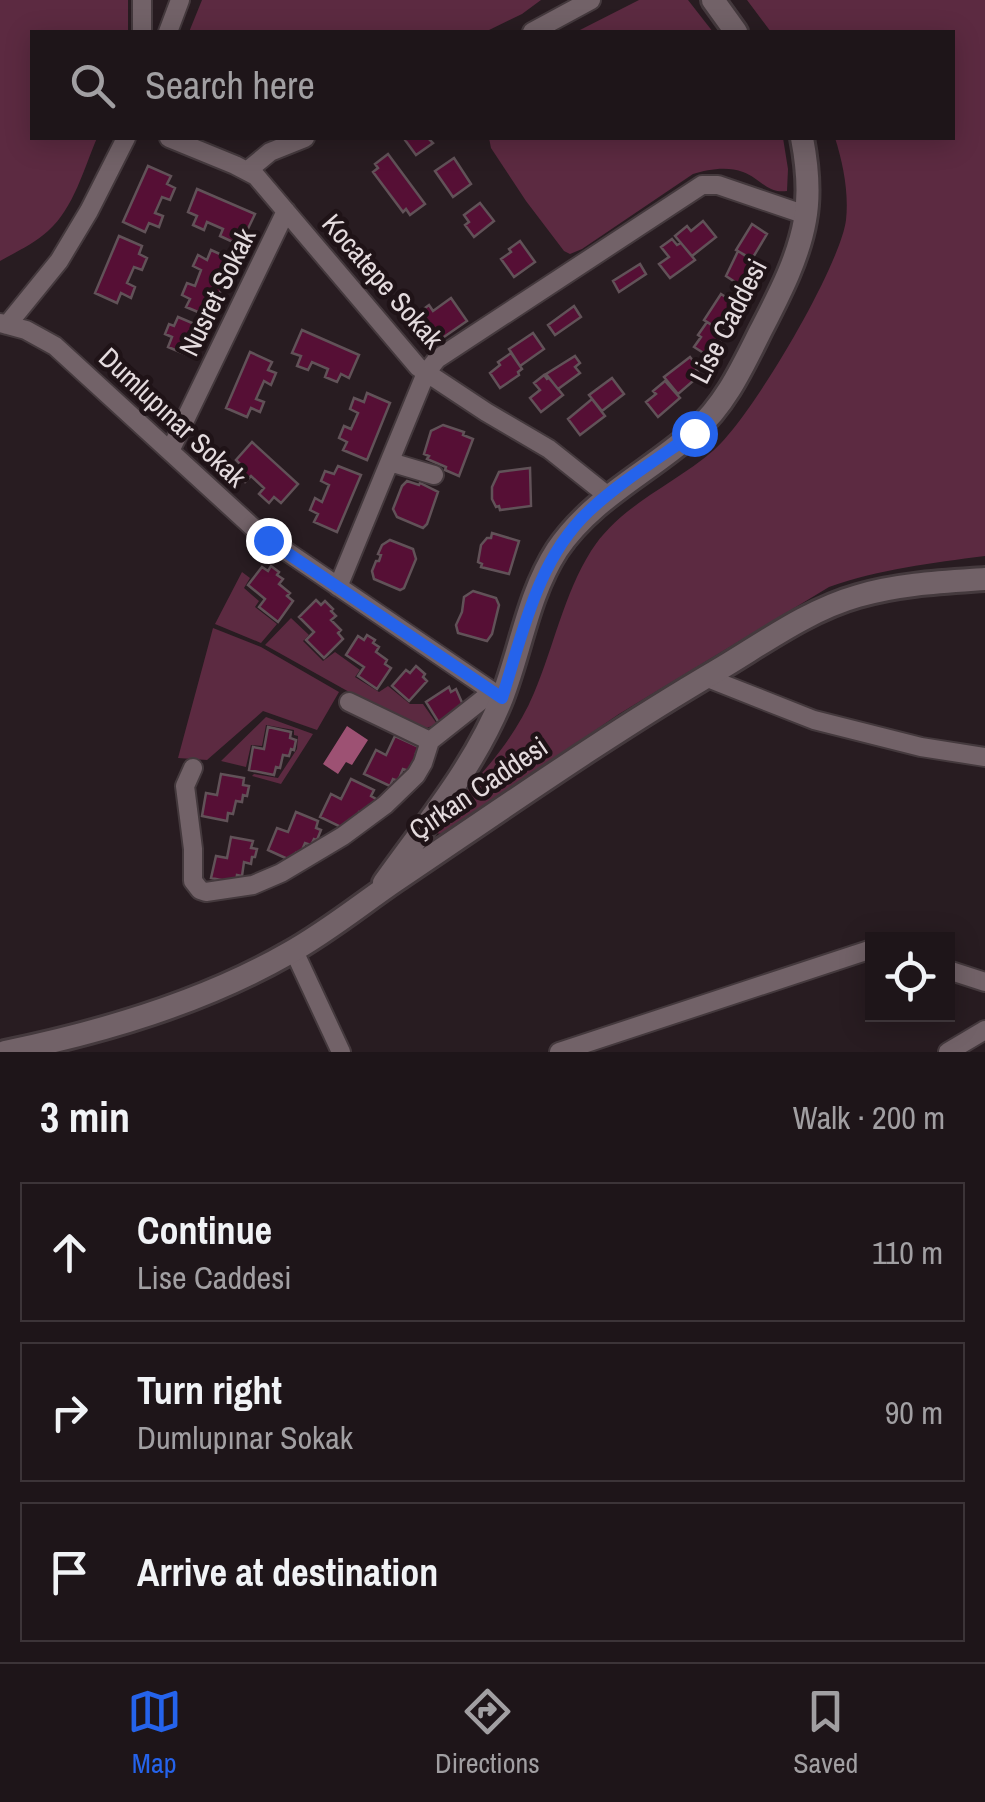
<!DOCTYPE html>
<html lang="en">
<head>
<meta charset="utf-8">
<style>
  body { margin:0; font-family:"Archivo Narrow",sans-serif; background:#261e22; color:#f1f3f6 }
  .controls { position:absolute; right:30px; bottom:30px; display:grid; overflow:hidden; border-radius:0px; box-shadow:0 5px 25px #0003 }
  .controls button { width:90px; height:90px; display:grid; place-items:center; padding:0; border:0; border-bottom:2px solid #3c3438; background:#1e1519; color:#f1f3f6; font:50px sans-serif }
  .stop { position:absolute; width:30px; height:30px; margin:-22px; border:8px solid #2563eb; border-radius:50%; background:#fff }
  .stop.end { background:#2563eb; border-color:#fff; box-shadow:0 2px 10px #0008 }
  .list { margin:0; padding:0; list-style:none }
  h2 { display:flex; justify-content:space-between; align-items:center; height:130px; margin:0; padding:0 40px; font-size:42px }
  h2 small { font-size:32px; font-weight:400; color:#a19fa2 }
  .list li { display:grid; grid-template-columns:65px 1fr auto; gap:30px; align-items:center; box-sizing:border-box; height:140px; margin:0 20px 20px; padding:0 20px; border:2px solid #3c3438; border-radius:0px }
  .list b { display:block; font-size:38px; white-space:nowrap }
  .list p { margin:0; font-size:32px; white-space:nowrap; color:#a19fa2 }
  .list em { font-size:32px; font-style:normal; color:#a19fa2 }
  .icon { flex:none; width:55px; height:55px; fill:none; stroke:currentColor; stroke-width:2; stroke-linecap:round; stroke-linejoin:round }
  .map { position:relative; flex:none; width:985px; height:1052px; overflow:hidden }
  .search { position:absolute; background:#1e1519; box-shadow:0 5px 25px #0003; left:30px; right:30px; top:30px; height:110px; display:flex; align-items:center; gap:25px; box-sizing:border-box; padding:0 35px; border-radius:0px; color:#a19fa2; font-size:38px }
  .sheet { height:610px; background:#1e1519 }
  nav { display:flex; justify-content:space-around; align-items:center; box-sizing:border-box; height:140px; border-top:2px solid #3c3438; background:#1e1519; font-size:28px; color:#a19fa2 }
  nav a { display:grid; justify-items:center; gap:5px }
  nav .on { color:#2563eb }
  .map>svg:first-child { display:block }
  .green { fill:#5c2a41 }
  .water { fill:#9d5173 }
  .building { fill:#560f35; stroke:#615258; stroke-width:2.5 }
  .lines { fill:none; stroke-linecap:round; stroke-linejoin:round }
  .minor-casing { stroke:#44393d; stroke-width:22 }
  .tertiary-casing { stroke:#44393d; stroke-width:28 }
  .minor { stroke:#726268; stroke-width:18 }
  .tertiary { stroke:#726268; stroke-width:22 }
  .route { stroke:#2563eb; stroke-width:12 }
  .labels { text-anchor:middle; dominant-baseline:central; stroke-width:9; stroke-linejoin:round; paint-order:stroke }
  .street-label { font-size:28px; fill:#e4dbde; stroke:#1f1317 }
</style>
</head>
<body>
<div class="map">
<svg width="985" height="1052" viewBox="0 0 985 1052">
  <rect width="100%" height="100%" fill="#281c21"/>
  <path class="green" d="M0,0H128V32H32V138H97C84,168 74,208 48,231C35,243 16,252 0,261Z
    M202,0H541L522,14L485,32H189Z
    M639,0H688L713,32H576Z
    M747,0H985V556C931,563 880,569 829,587L619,714L453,828L443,834L434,833V826C472,784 512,746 534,693C554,646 564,594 591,551C621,504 674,485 714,450C751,418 840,267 846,220C849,193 843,163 835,138H952V32H771Z
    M489,138H783L788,169L787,191C767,194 760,178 743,172C728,166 708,169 693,174L582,249L570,254L564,251L526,201L491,148Z
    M242,572L250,578L244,588L259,601L255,607L277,624L261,643L215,624Z
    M291,618L309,635L303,641L323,661L335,652L360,670L355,677L379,692L388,686L410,704H423L437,724L419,731L265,645Z
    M213,628L261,647L339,692L317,730L263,711L207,760L178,758Z
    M266,717L313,734L281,784L252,776L254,774L278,778L297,749L298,736L294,735V730L266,725L262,746L251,745L246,767L221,761Z"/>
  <path class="water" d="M347,726L368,740L352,765L346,762L338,774L323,764Z"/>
  <path class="building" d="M409,138H428L433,143L416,155L405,140Z
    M388,154L425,204L410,215L406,209L403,212L373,172L378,168L375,164Z
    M454,158L471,184L453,197L435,171Z
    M148,166L171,176L167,184L175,188L170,200L162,197L155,213L163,216L159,227L149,223L145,232L123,222Z
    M197,189L255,214L244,237L236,234L233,242L220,236L223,229L207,222L204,230L193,225L197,216L188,212Z
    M480,203L494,221L474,237L465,225L469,222L464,215Z
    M703,221L716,237L692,256L675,236L687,226L691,231Z
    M752,224L767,234L752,259L736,250Z
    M119,236L142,246L139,254L147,258L142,270L134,267L127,283L135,287L131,298L121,293L117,303L95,293Z
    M672,239L677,245L681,243L695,260L670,278L659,264L669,257L661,247Z
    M520,241L535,262L514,277L501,259L511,252L509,249Z
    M211,250L233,260L210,317L186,307L190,299L182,295L187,283L195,286L201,270L193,266L198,255L207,260Z
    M738,251L755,262L741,286L726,276Z
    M640,264L646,274L619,292L613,281Z
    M721,294L738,305L722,331L704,320Z
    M451,298L467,321L428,348L421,337L426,334L414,316L429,305L433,311Z
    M574,306L581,317L555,335L548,325Z
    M178,317L204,328L192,357L168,347L172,337L165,334L169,324L174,326Z
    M707,322L725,334L710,357L694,347L701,337L698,335Z
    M302,330L359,355L349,378L341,374L337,382L325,377L328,369L312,362L308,370L297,366L301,356L292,353Z
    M533,333L544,349L520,366L509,349Z
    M250,352L272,362L268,370L276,373L271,385L264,381L256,399L264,402L260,412L251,408L247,417L226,408Z
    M511,353L522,369L518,372L519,375L500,388L490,373L500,365L498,362Z
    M575,356L580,363L575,367L580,373L558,389L546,374Z
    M690,357L698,367L696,369L700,375L678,394L664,377Z
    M544,375L547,379L549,378L563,395L541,412L530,398L540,390L534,383Z
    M612,378L624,394L602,411L589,395Z
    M665,381L680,398L658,417L646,402L656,394L653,391Z
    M367,393L390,403L367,460L343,450L347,442L339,438L344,426L351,429L358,413L350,409L354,398L364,402Z
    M592,399L605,416L580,435L568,419Z
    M443,425L464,432L463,435L473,439L459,476L445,470L446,467L427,459L429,456L424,454L431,431Z
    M252,442L298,484L281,503L274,497L269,503L259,494L264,488L251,476L245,482L236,474L243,467L236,460Z
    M338,466L361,475L337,532L314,522L318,514L310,510L315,498L322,502L329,485L321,481L325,471L334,474Z
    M530,468L531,506L500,510L499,506L496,507L492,499V487L499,472Z
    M407,481L419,485L420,483L438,492L427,524L423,528L397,517L393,509L402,486Z
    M492,533L519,541L509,574L481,567L482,564L478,562L481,545L487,538H491Z
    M390,540L413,549L416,559L404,588L400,590L374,579L372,571L376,561H379L381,555L378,554L382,545Z
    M271,566L279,572L277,575L283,579L279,584L290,593L287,596L293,601L278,622L259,607L265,599L248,585L262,567L268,571Z
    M473,591L496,598L499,605L492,634L487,641L458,633L456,625L462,612L464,597Z
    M316,600L321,605L325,601L333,609L331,611L336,616L331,620L341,630L338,633L343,639L324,658L306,640L314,632L299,617Z
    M367,635L375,640L373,643L379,647L376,652L387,660L385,664L391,668L377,689L358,676L364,667L346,655L358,636L364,640Z
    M416,666L425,674L423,677L427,681L409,701L392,686L406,670L410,673Z
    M449,687L451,692L456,689L464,707L439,723L426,702Z
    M268,727L291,732L290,738L296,740L294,750L291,749L289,756L283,755L280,768L276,767L274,775L249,770L253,747L264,749Z
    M395,736L419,747L416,753L421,756L409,771L403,769L398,781L393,779L390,786L364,774L376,750L386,755Z
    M221,774L244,778L243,785L249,786L247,796L243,795L242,802L236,801L233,814L228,813L227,821L202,816L206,793L217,795Z
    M351,779L374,790L371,796L376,799L370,810L364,814L359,812L352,824L345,829L320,817L331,794L341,799Z
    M296,812L318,821L316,828L321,830L317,840L314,839L311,845L305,843L300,855L296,853L292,861L268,850L277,828L288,832Z
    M231,837L253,841L251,848L257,849L255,857H252L251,864L244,862L242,876L237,875L236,883L211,878L216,856L227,858Z"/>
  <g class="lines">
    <g class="minor-casing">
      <path id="minor" d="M142,32V0
        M168,32L180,0
        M532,32L591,0
        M169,138L235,165L256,176L418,367L486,412L549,449L608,496
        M247,171L270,152L305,138
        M0,323L26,330L55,346L258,532L502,698
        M7,325L59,261L89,211L126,138
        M170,451L286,211
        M390,462L434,475
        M338,587L426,373L437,359L702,185H718L806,215
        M705,677L814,720L921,747L985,757
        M349,702L430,741
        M193,768L185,786L193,849V881L200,890L206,892L253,885L281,873L343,836L385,805L416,775L423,763L430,741L492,692
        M294,951L341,1052
        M948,970L985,982
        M559,1052L872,949
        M948,1052L985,1030"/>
    </g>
    <g class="tertiary-casing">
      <path id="tertiary" d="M713,0L736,32
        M384,883C426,824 475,766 502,698C521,649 528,595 557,550C592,498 648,473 694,432C725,405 742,368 760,332C778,297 798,260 805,220C810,193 807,164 802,138
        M5,1052C102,1032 202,1003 289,953C327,932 360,905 395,881C502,809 607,735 718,670C762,644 808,610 858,596C899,584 942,582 985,579"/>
    </g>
    <use href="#minor" class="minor"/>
    <use href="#tertiary" class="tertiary"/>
  </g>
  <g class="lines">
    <path class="route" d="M268,540L502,698C523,633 537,560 589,511C620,482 659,458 694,433"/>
  </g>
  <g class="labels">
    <g class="street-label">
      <text transform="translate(383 281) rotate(49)">Kocatepe Sokak</text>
      <text transform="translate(217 292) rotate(-64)">Nusret Sokak</text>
      <text transform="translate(728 321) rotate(-63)">Lise Caddesi</text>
      <text transform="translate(173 417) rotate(43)">Dumlupınar Sokak</text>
      <text transform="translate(478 788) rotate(-34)">Çırkan Caddesi</text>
    </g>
  </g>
</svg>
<div class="controls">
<button><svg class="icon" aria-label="locate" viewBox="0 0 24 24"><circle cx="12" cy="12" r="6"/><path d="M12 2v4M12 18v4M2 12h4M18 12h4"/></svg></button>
</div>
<div class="stop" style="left:694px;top:433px"></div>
<div class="stop end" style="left:268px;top:540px"></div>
<div class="search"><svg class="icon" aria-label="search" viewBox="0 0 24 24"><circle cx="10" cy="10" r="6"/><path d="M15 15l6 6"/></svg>Search here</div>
</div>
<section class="sheet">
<h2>3 min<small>Walk · 200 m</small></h2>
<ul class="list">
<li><svg class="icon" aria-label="ahead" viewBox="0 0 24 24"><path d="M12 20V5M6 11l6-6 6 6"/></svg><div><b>Continue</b><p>Lise Caddesi</p></div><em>110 m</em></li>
<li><svg class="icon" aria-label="right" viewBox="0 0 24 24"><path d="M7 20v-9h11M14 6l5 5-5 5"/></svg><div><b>Turn right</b><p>Dumlupınar Sokak</p></div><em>90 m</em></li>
<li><svg class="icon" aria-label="arrive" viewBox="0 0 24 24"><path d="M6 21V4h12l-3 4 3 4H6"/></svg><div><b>Arrive at destination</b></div></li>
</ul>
</section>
<nav>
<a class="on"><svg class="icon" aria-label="map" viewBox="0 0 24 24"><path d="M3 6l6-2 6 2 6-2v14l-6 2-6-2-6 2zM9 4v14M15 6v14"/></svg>Map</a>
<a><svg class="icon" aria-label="directions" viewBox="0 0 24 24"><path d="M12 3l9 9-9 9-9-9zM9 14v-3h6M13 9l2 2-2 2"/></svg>Directions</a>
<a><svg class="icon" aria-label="saved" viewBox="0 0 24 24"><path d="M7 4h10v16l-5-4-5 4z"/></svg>Saved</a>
</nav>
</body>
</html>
